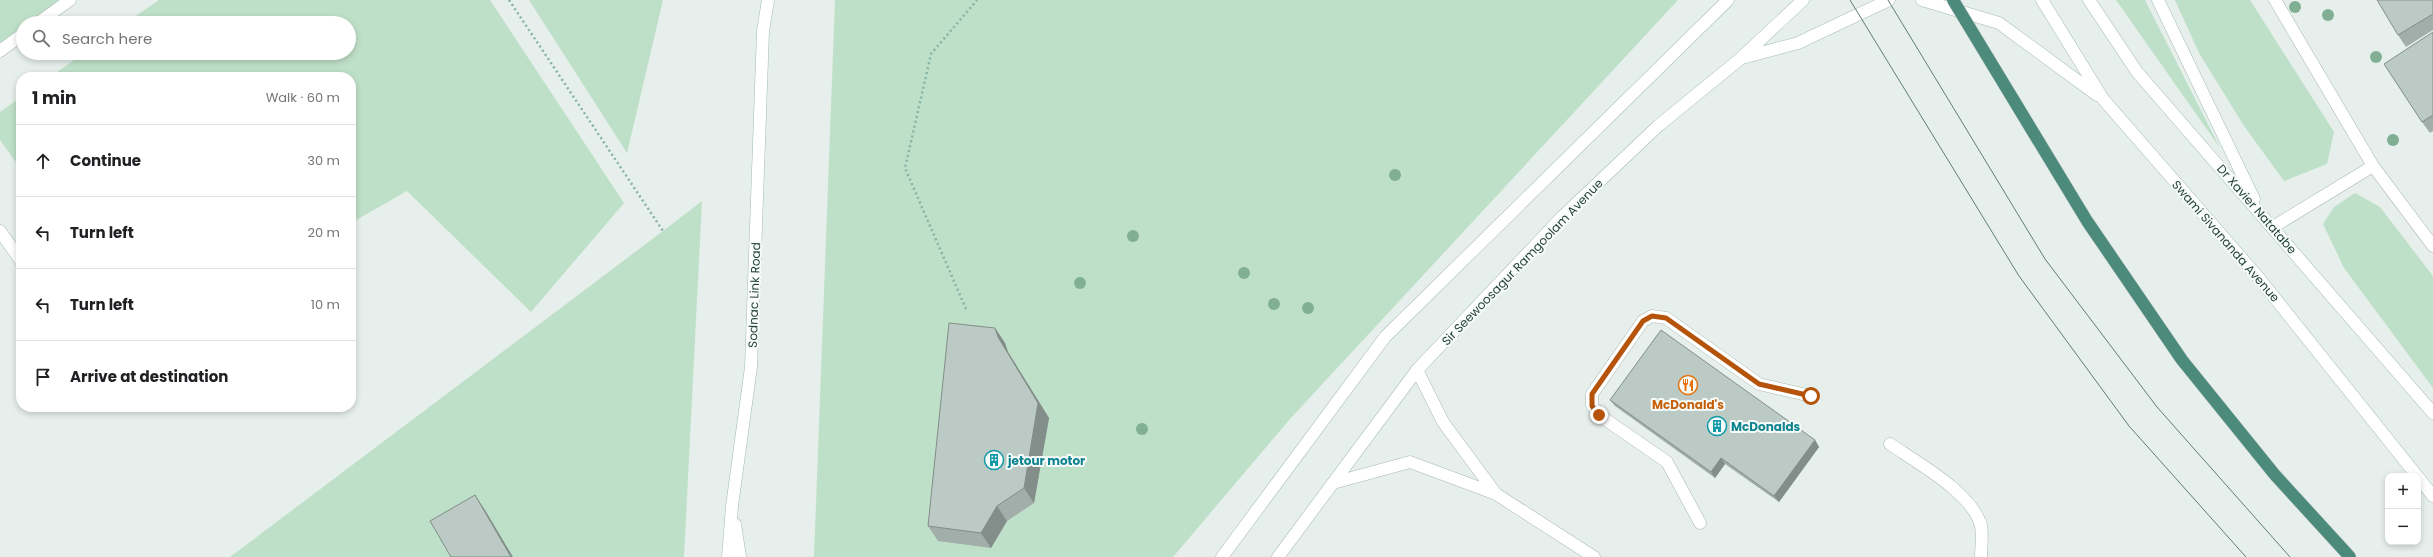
<!DOCTYPE html>
<html lang="en">
<head>
<meta charset="utf-8">
<style>
  body { margin:0; font-family:Poppins,sans-serif; background:#f6f6f6; color:#202124 }
  .controls { position:absolute; right:12px; bottom:12px; display:grid; overflow:hidden; border-radius:8px; box-shadow:0 2px 6px #0003 }
  .controls button { width:36px; height:36px; display:grid; place-items:center; padding:0; border:0; border-bottom:1px solid #e0e0e0; background:#fff; color:#202124; font:20px sans-serif }
  .stop { position:absolute; width:12px; height:12px; margin:-9px; border:3px solid #b45309; border-radius:50%; background:#fff }
  .stop.end { background:#b45309; border-color:#fff; box-shadow:0 1px 4px #0008 }
  .list { margin:0; padding:0; list-style:none }
  h2 { display:flex; justify-content:space-between; align-items:center; height:52px; margin:0; padding:0 16px; font-size:17px }
  h2 small { font-size:13px; font-weight:400; color:#757577 }
  .list li { display:grid; grid-template-columns:26px 1fr auto; gap:12px; align-items:center; box-sizing:border-box; height:72px; padding:0 16px; border-top:1px solid #e0e0e0 }
  .list b { display:block; font-size:15px; white-space:nowrap }
  .list em { font-size:13px; font-style:normal; color:#757577 }
  .icon { flex:none; width:22px; height:22px; fill:none; stroke:currentColor; stroke-width:2; stroke-linecap:round; stroke-linejoin:round }
  .map { position:relative; flex:none; width:2433px; height:557px; overflow:hidden }
  .search { position:absolute; background:#fff; box-shadow:0 2px 6px #0003; left:16px; top:16px; width:340px; height:44px; display:flex; align-items:center; gap:10px; box-sizing:border-box; padding:0 14px; border-radius:22px; color:#757577; font-size:15px }
  .panel { position:absolute; background:#fff; box-shadow:0 2px 6px #0003; left:16px; top:72px; width:340px; height:340px; border-radius:16px }
  .map>svg:first-child { display:block }
  .green { fill:#bfe0c8 }
  .lines { fill:none; stroke-linecap:round; stroke-linejoin:round }
  .service-casing { stroke:#a8b8b2; stroke-width:13 }
  .minor-casing { stroke:#a8b8b2; stroke-width:13 }
  .secondary-casing { stroke:#a4bbb3; stroke-width:13 }
  .path { stroke:#86b3a5; stroke-width:2.5; stroke-dasharray:2 3; stroke-linecap:butt }
  .service { stroke:#fff; stroke-width:12 }
  .minor { stroke:#fff; stroke-width:12 }
  .secondary { stroke:#fff; stroke-width:12 }
  .tram { stroke:#5f7d75; stroke-width:1 }
  .trunk-bridge-casing { stroke:#c2cac8; stroke-width:13; stroke-linecap:butt }
  .trunk-bridge { stroke:#4c8a7c; stroke-width:12 }
  .tree { fill:#80af93 }
  .wall { fill:#a1aea9 }
  .shaded-wall { fill:#838d89 }
  .building { fill:#bbcac4; stroke:#838d89 }
  .route { stroke:#b45309; stroke-width:5 }
  .labels { text-anchor:middle; dominant-baseline:central; stroke-width:4; stroke-linejoin:round; paint-order:stroke }
  .street-label { font-size:12px; fill:#24423a; stroke:#f7fbf9 }
  .food-label { font-size:12px; font-weight:bold; fill:#c56008; stroke:#f7fbf9 }
  .culture-label { font-size:12px; font-weight:bold; fill:#0d838f; stroke:#f7fbf9; text-anchor:start }
</style>
</head>
<body>
<div class="map">
<svg width="2433" height="557" viewBox="0 0 2433 557">
  <rect width="100%" height="100%" fill="#e6efeb"/>
  <path class="green" d="M0,0H70L38,23H23V34L0,51Z
    M159,0H490L624,203L531,312L407,191L351,223V77H50L84,53H349V23H126Z
    M529,0H663L627,153Z
    M835,0H1678L1290,419L1173,557H814Z
    M2116,0H2145L2220,148Z
    M2175,0H2250L2334,132L2327,164L2284,181L2244,126L2199,53Z
    M21,97V169L0,140V112Z
    M2355,193L2380,207L2433,276V388L2344,268L2323,224L2334,207Z
    M702,201L684,557H230L663,231Z"/>
  <g class="lines">
    <g class="service-casing">
      <path id="service" d="M2273,227L2373,166
        M1417,370L1443,422L1496,494
        M1890,444C1916,462 1973,493 1981,526C1983,535 1981,548 1981,557
        M1333,483L1410,462L1496,494L1594,557
        M1700,523L1667,462L1599,415L1592,405V394L1643,321L1652,316L1666,318L1759,384L1811,396"/>
    </g>
    <g class="minor-casing">
      <path id="minor" d="M2275,0L2373,166L2433,246
        M38,23L70,0
        M0,51L23,34
        M0,231L21,261"/>
    </g>
    <g class="secondary-casing">
      <path id="secondary" d="M1922,0L1999,23L2097,95
        M2042,0L2103,99L2258,277L2417,476
        M2089,0L2137,72L2433,413
        M2158,0L2254,199
        M1742,58L1798,43L1889,0
        M2418,477L2433,496
        M735,524L740,557
        M728,557L732,506L751,367L763,31L768,0
        M1222,557L1385,337L1728,0
        M1278,557L1417,370L1563,216L1658,126L1740,59L1803,0"/>
    </g>
    <path class="path" d="M509,0L663,231
      M966,309L905,168L931,54L977,0"/>
    <use href="#service" class="service"/>
    <use href="#minor" class="minor"/>
    <use href="#secondary" class="secondary"/>
    <path class="tram" d="M1850,0L2019,276L2129,426L2246,557
      M1888,0L2045,259L2157,407L2290,557"/>
    <g class="trunk-bridge-casing">
      <path id="trunk-bridge" d="M1953,0L2087,221L2182,360L2275,475L2350,557"/>
    </g>
    <use href="#trunk-bridge" class="trunk-bridge"/>
  </g>
  <g class="tree">
    <circle cx="2295" cy="7" r="6"/>
    <circle cx="2328" cy="15" r="6"/>
    <circle cx="2376" cy="57" r="6"/>
    <circle cx="2393" cy="140" r="6"/>
    <circle cx="1395" cy="175" r="6"/>
    <circle cx="1133" cy="236" r="6"/>
    <circle cx="1244" cy="273" r="6"/>
    <circle cx="1080" cy="283" r="6"/>
    <circle cx="1274" cy="304" r="6"/>
    <circle cx="1308" cy="308" r="6"/>
    <circle cx="1142" cy="429" r="6"/>
  </g>
  <path class="wall" d="M2433,0V30L2406,47L2398,35Z
    M2433,32V131L2430,133L2422,122Z
    M995,328L1005,343L1008,352L1049,418L1034,503L1007,521L991,548L938,541L928,526Z
    M1610,400L1815,440L1819,447L1779,502L1725,464L1715,478L1615,406Z"/>
  <path class="shaded-wall" d="M995,328L1005,343L1008,352L1049,418L1034,503L1024,488L998,337Z
    M1815,440L1819,447L1779,502L1774,496Z
    M1721,458L1725,464L1715,478L1711,472Z
    M475,495L485,510L513,557H511Z
    M997,506L1007,521L991,548L981,533Z"/>
  <path class="building" d="M2377,0H2433V14L2398,35Z
    M2433,32V115L2422,122L2384,64Z
    M949,323L995,328L998,337L1038,403L1024,488L997,506L981,533L928,526Z
    M1661,330L1815,440L1774,496L1721,458L1711,472L1610,400Z
    M475,495L511,557H451L430,521Z"/>
  <g class="lines">
    <path class="route" d="M1599,415L1592,406V394L1643,321L1652,316L1666,318L1759,384L1811,396"/>
  </g>
  <defs>
    <g id="restaurant-ring" transform="scale(1)"><circle r="9.5" fill="#f7fbf9" stroke="#e8710a" stroke-width="1.5"/><path d="M-5-6h1v4h1v-4h1v4h1v-4h1v5L-1.5 .5V6h-2V.5L-5-1ZM5-6V6H3V1.5H1.5Q1.5-4 5-6Z" fill="#e8710a"/></g>
    <g id="building-ring" transform="scale(1)"><circle r="9.5" fill="#f7fbf9" stroke="#0f9aa8" stroke-width="1.5"/><path d="M-4-6H4V6H1V3H-1V6H-4ZM-2.5-4.3h1.7v1.8h-1.7ZM.8-4.3h1.7v1.8H.8ZM-2.5-1h1.7V.8h-1.7ZM.8-1h1.7V.8H.8Z" fill="#0f9aa8"/></g>
  </defs>
  <g fill-rule="evenodd">
    <use href="#restaurant-ring" x="1688" y="385"/>
    <use href="#building-ring" x="1717" y="426"/>
    <use href="#building-ring" x="994" y="460"/>
  </g>
  <g class="labels">
    <g class="street-label">
      <text transform="translate(2257 209) rotate(49)">Dr Xavier Natatabe</text>
      <text transform="translate(2226 241) rotate(49)">Swami Sivananda Avenue</text>
      <text transform="translate(1522 262) rotate(-46)">Sir Seewoosagur Ramgoolam Avenue</text>
      <text transform="translate(754 295) rotate(-88)">Sodnac Link Road</text>
    </g>
    <g class="food-label">
      <text x="1688" y="404">McDonald's</text>
    </g>
    <g class="culture-label">
      <text x="1731" y="426">McDonalds</text>
      <text x="1008" y="460">jetour motor</text>
    </g>
  </g>
</svg>
<div class="controls">
<button>+</button>
<button>−</button>
</div>
<div class="stop" style="left:1811px;top:396px"></div>
<div class="stop end" style="left:1599px;top:415px"></div>
<div class="search"><svg class="icon" aria-label="search" viewBox="0 0 24 24"><circle cx="10" cy="10" r="6"/><path d="M15 15l6 6"/></svg>Search here</div>
<section class="panel">
<h2>1 min<small>Walk · 60 m</small></h2>
<ul class="list">
<li><svg class="icon" aria-label="ahead" viewBox="0 0 24 24"><path d="M12 20V5M6 11l6-6 6 6"/></svg><div><b>Continue</b></div><em>30 m</em></li>
<li><svg class="icon" aria-label="left" viewBox="0 0 24 24"><path d="M17 20v-9H6M10 6l-5 5 5 5"/></svg><div><b>Turn left</b></div><em>20 m</em></li>
<li><svg class="icon" aria-label="left" viewBox="0 0 24 24"><path d="M17 20v-9H6M10 6l-5 5 5 5"/></svg><div><b>Turn left</b></div><em>10 m</em></li>
<li><svg class="icon" aria-label="arrive" viewBox="0 0 24 24"><path d="M6 21V4h12l-3 4 3 4H6"/></svg><div><b>Arrive at destination</b></div></li>
</ul>
</section>
</div>
</body>
</html>
